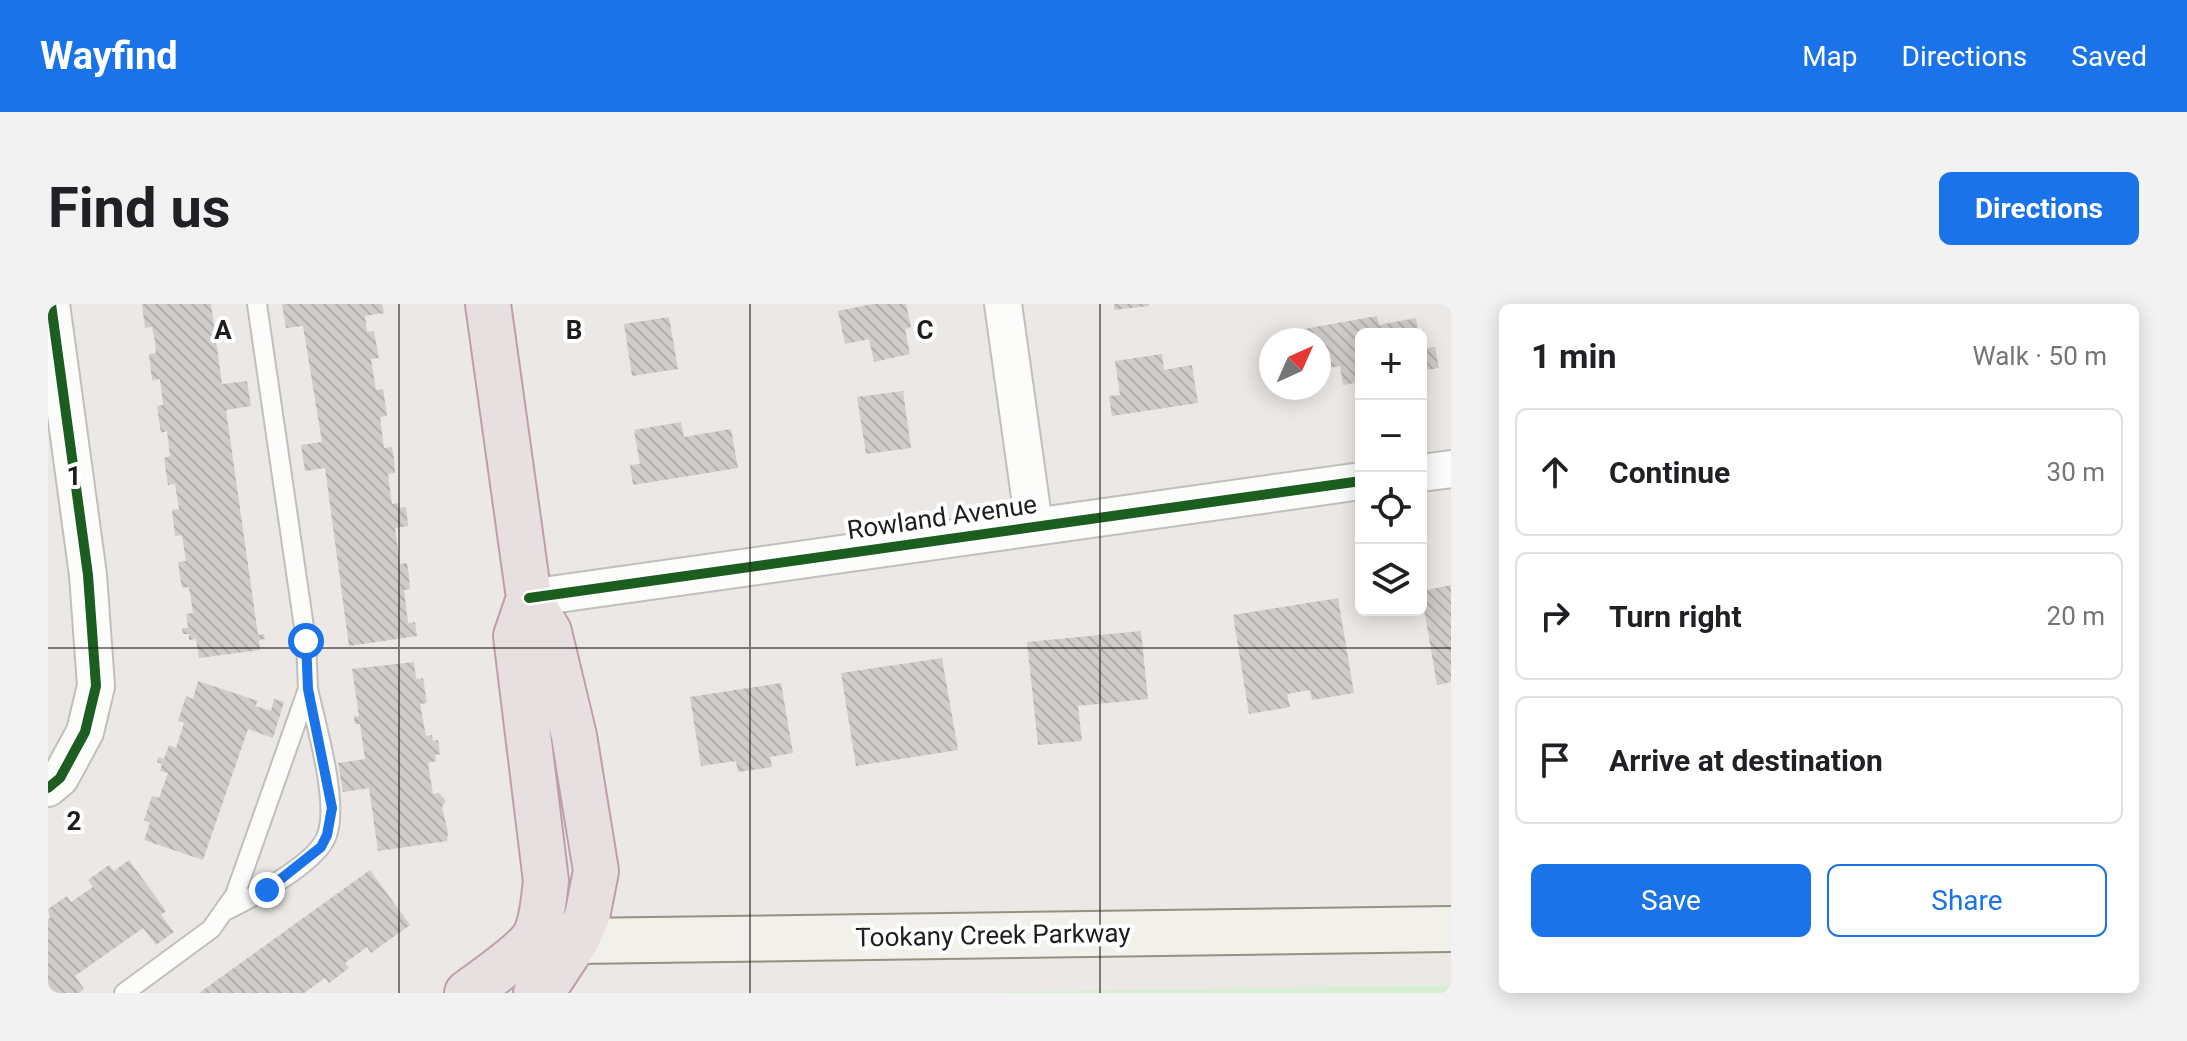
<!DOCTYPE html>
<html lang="en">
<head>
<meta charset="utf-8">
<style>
  body { margin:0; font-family:Roboto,sans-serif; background:#f2f2f2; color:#202124 }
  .controls { position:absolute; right:24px; top:24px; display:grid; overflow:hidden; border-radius:12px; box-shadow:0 4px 20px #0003 }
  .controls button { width:72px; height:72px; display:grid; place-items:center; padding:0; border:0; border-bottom:2px solid #e0e0e0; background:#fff; color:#202124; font:40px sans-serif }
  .compass { position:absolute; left:1211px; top:24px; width:72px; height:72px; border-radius:50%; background:#fff; box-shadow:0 4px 20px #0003; rotate:45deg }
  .stop { position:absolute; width:24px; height:24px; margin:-18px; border:6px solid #1a73e8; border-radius:50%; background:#fff }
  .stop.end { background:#1a73e8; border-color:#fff; box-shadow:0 2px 8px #0008 }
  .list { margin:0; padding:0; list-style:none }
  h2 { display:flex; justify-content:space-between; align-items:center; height:104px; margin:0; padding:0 32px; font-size:34px }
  h2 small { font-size:26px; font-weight:400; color:#757577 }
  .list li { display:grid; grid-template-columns:52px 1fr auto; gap:24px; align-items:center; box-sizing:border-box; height:128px; margin:0 16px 16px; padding:0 16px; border:2px solid #e0e0e0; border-radius:12px }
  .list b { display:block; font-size:30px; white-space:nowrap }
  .list em { font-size:26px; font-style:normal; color:#757577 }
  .actions { display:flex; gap:16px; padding:24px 32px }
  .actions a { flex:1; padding:18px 0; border:2px solid #1a73e8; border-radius:12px; text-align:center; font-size:28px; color:#1a73e8 }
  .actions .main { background:#1a73e8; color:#fff }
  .icon { flex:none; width:44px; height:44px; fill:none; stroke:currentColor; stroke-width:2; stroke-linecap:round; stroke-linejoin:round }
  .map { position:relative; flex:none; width:1403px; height:689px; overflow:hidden; border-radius:12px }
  header { display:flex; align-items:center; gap:48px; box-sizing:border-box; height:112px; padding:0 40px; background:#1a73e8; color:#fff }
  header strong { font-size:38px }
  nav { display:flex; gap:44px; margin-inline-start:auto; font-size:28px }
  .intro { display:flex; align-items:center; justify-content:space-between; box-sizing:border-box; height:192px; padding:0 48px }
  h1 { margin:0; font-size:56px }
  .button { padding:20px 36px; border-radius:12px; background:#1a73e8; color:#fff; font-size:28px; font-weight:700 }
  main { display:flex; gap:48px; padding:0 48px }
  aside { flex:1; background:#fff; border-radius:12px; box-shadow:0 4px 20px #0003 }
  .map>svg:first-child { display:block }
  .park { fill:url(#park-crowns) }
  .building { fill:url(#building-back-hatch) }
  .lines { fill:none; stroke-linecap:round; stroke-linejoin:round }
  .lane-casing { stroke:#c1bfbe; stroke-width:22 }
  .street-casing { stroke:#c1bfbe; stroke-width:40 }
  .secondary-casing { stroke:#92927f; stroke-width:48 }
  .highway-casing { stroke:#bd9faa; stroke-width:48 }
  .lane { stroke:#fcfcfb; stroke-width:18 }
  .street { stroke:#fcfcfb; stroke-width:36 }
  .secondary { stroke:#f2f0ea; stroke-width:44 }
  .highway { stroke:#e8dfe1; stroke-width:44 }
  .cycleway-casing { stroke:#fff; stroke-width:15 }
  .cycleway { stroke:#1b5e20; stroke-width:10 }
  .route { stroke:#1a73e8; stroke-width:10 }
  .grid { fill:none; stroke:#1d1d1d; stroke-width:2; stroke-opacity:0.55 }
  .labels { text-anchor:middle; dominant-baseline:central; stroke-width:8; stroke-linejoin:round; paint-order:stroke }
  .street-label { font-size:26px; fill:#1d1d1d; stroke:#fff }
  .grid-label { font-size:26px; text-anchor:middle; font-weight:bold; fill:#1d1d1d; stroke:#fff; stroke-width:8; stroke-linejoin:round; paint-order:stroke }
</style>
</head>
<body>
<header>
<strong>Wayfind</strong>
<nav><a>Map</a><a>Directions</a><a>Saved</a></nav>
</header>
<div class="intro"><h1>Find us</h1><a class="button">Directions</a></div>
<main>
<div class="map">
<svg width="1403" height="689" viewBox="0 0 1403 689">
  <defs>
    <pattern id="park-crowns" width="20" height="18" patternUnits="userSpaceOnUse" patternTransform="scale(2)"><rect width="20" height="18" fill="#d6efd3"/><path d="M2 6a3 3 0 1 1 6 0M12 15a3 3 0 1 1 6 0" fill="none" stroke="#b7ccb5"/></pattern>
    <pattern id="building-back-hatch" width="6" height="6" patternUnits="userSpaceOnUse" patternTransform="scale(2)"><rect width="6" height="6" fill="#d0ccca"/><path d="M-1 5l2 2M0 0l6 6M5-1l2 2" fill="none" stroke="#b2afad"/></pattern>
  </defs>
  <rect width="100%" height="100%" fill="#ebe8e5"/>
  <path class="park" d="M1403,681V689H910Z"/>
  <path class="building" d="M94,0H163L174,80L199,77L203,102L178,106L210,331L216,330L217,335L211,336L212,346L151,354L148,335L141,336V330H135L134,324H140L138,310L145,309L141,283L134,284L130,258L138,257L134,231L127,232L124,206L131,205L127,180L120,181L116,154L122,152L119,127L113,129L109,102L115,101L112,75L104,76L101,50L108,49L107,37L104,23L97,24Z
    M234,0H334L336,9L317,12L319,28L326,27L331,54L323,55L328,86L335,85L337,98L339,112L332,113L336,144L344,143L346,155L347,169L340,170L344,200L351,199L352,204L358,203L360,222L347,224L352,260L359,259L361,272L362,285L356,286L360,319L367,318L369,332L301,342L277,164L257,167L253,141L274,138L255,22L238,24Z
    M824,0H858L863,23L857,25L862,50L826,58L821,35L797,40L790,7Z
    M1066,0H1101V2L1066,6Z
    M1329,12L1331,21L1368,14L1370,26H1376L1379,44L1387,43L1391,64L1373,67V30H1313V78L1295,81L1292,62L1271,66V36H1240L1239,28Z
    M621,13L630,65L584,72L576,20Z
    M1114,50L1116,66L1144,61L1150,99L1064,112L1061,92L1072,91L1067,57Z
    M855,87L863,144L818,150L809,93Z
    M633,118L636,133L683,125L690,164L585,181L582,161L592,160L586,126Z
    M1403,281V378L1389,381L1373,287Z
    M1290,294L1306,389L1264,396L1262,386L1239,390L1242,403L1201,410L1185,311Z
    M1093,327L1100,395L1030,402L1034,437L990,441L979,338Z
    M894,354L910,446L808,462L793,369Z
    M366,358L368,375L375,374L379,399L372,400L378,432L384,431L385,437L390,436L392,450L387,451L388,457L380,459L385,490L391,489L398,497L394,503L400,528L399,537L330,547L321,484L295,488L290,459L317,455L312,420H307L306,413L311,412L304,365Z
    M150,377L210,397L207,402L223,407L226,395L236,398L225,434L200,425L155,556L96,536L102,519L96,516L104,492L111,494L120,469L112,467L114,460L109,458L110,453L116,455L121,441L128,444L136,419L130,417L138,392L145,395Z
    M733,379L745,449L722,453L724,463L690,468L688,457L653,462L642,393Z
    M81,556L118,607L113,611L126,628L108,641L95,624L27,672L36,685L31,689H0V615L2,614L0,605L19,592L23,598L45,583L40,576L61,561L66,567Z
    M322,566L362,621L323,649L319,643L297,659L301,664L281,679L277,674L256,689H151Z"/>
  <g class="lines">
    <g class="lane-casing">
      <path id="lane" d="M177,607C203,594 270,559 279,531C291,498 268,421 260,385
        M76,689L163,625L187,591L260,385L258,337L209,0"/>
    </g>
    <g class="street-casing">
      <path id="street" d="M955,0L986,221
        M1373,169L1403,165
        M481,294L1313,177
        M0,484L12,474L37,428L48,382L40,271L3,0"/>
    </g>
    <g class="secondary-casing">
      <path id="secondary" d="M495,630L528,637L1403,625"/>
    </g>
    <g class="highway-casing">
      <path id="highway" d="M440,0L481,294L501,328L526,432L548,567L539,613L528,637L503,675L488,689
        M419,689C436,676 482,646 489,627C495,612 496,593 498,577L468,332L481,294"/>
    </g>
    <use href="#lane" class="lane"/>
    <use href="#street" class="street"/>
    <use href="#secondary" class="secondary"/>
    <use href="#highway" class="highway"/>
    <g class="cycleway-casing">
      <path id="cycleway" d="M481,294L1313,177
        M0,484L12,474L37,428L48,382L40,271L3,0"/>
    </g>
    <use href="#cycleway" class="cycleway"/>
  </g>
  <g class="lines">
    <path class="route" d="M219,586L273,543L279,531L284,504L260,385L258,337"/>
  </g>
  <path class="grid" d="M351,0V689M702,0V689M1052,0V689M0,344H1403"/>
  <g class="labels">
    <g class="street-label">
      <text transform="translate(894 213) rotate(-8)">Rowland Avenue</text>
      <text transform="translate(945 631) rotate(-1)">Tookany Creek Parkway</text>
    </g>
  </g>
  <g class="grid-label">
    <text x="175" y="35">A</text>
    <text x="526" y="35">B</text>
    <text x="877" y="35">C</text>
    <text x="26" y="181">1</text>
    <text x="26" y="526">2</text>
  </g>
</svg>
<div class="controls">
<button>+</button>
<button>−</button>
<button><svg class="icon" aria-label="locate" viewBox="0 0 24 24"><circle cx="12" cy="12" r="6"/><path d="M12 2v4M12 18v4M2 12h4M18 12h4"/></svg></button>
<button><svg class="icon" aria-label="layers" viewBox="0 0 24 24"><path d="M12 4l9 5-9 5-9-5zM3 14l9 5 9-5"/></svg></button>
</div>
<svg class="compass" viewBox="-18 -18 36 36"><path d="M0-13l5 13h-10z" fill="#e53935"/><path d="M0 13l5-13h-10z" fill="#757577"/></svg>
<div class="stop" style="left:258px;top:337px"></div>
<div class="stop end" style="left:219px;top:586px"></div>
</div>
<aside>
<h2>1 min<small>Walk · 50 m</small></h2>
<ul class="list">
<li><svg class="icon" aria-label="ahead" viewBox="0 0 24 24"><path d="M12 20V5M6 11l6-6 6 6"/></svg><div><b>Continue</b></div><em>30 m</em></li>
<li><svg class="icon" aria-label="right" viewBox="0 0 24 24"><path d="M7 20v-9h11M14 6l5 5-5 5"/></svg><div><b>Turn right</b></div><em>20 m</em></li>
<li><svg class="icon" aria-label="arrive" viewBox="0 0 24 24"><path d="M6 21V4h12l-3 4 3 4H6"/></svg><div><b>Arrive at destination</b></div></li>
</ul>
<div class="actions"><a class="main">Save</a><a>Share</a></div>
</aside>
</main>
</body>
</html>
